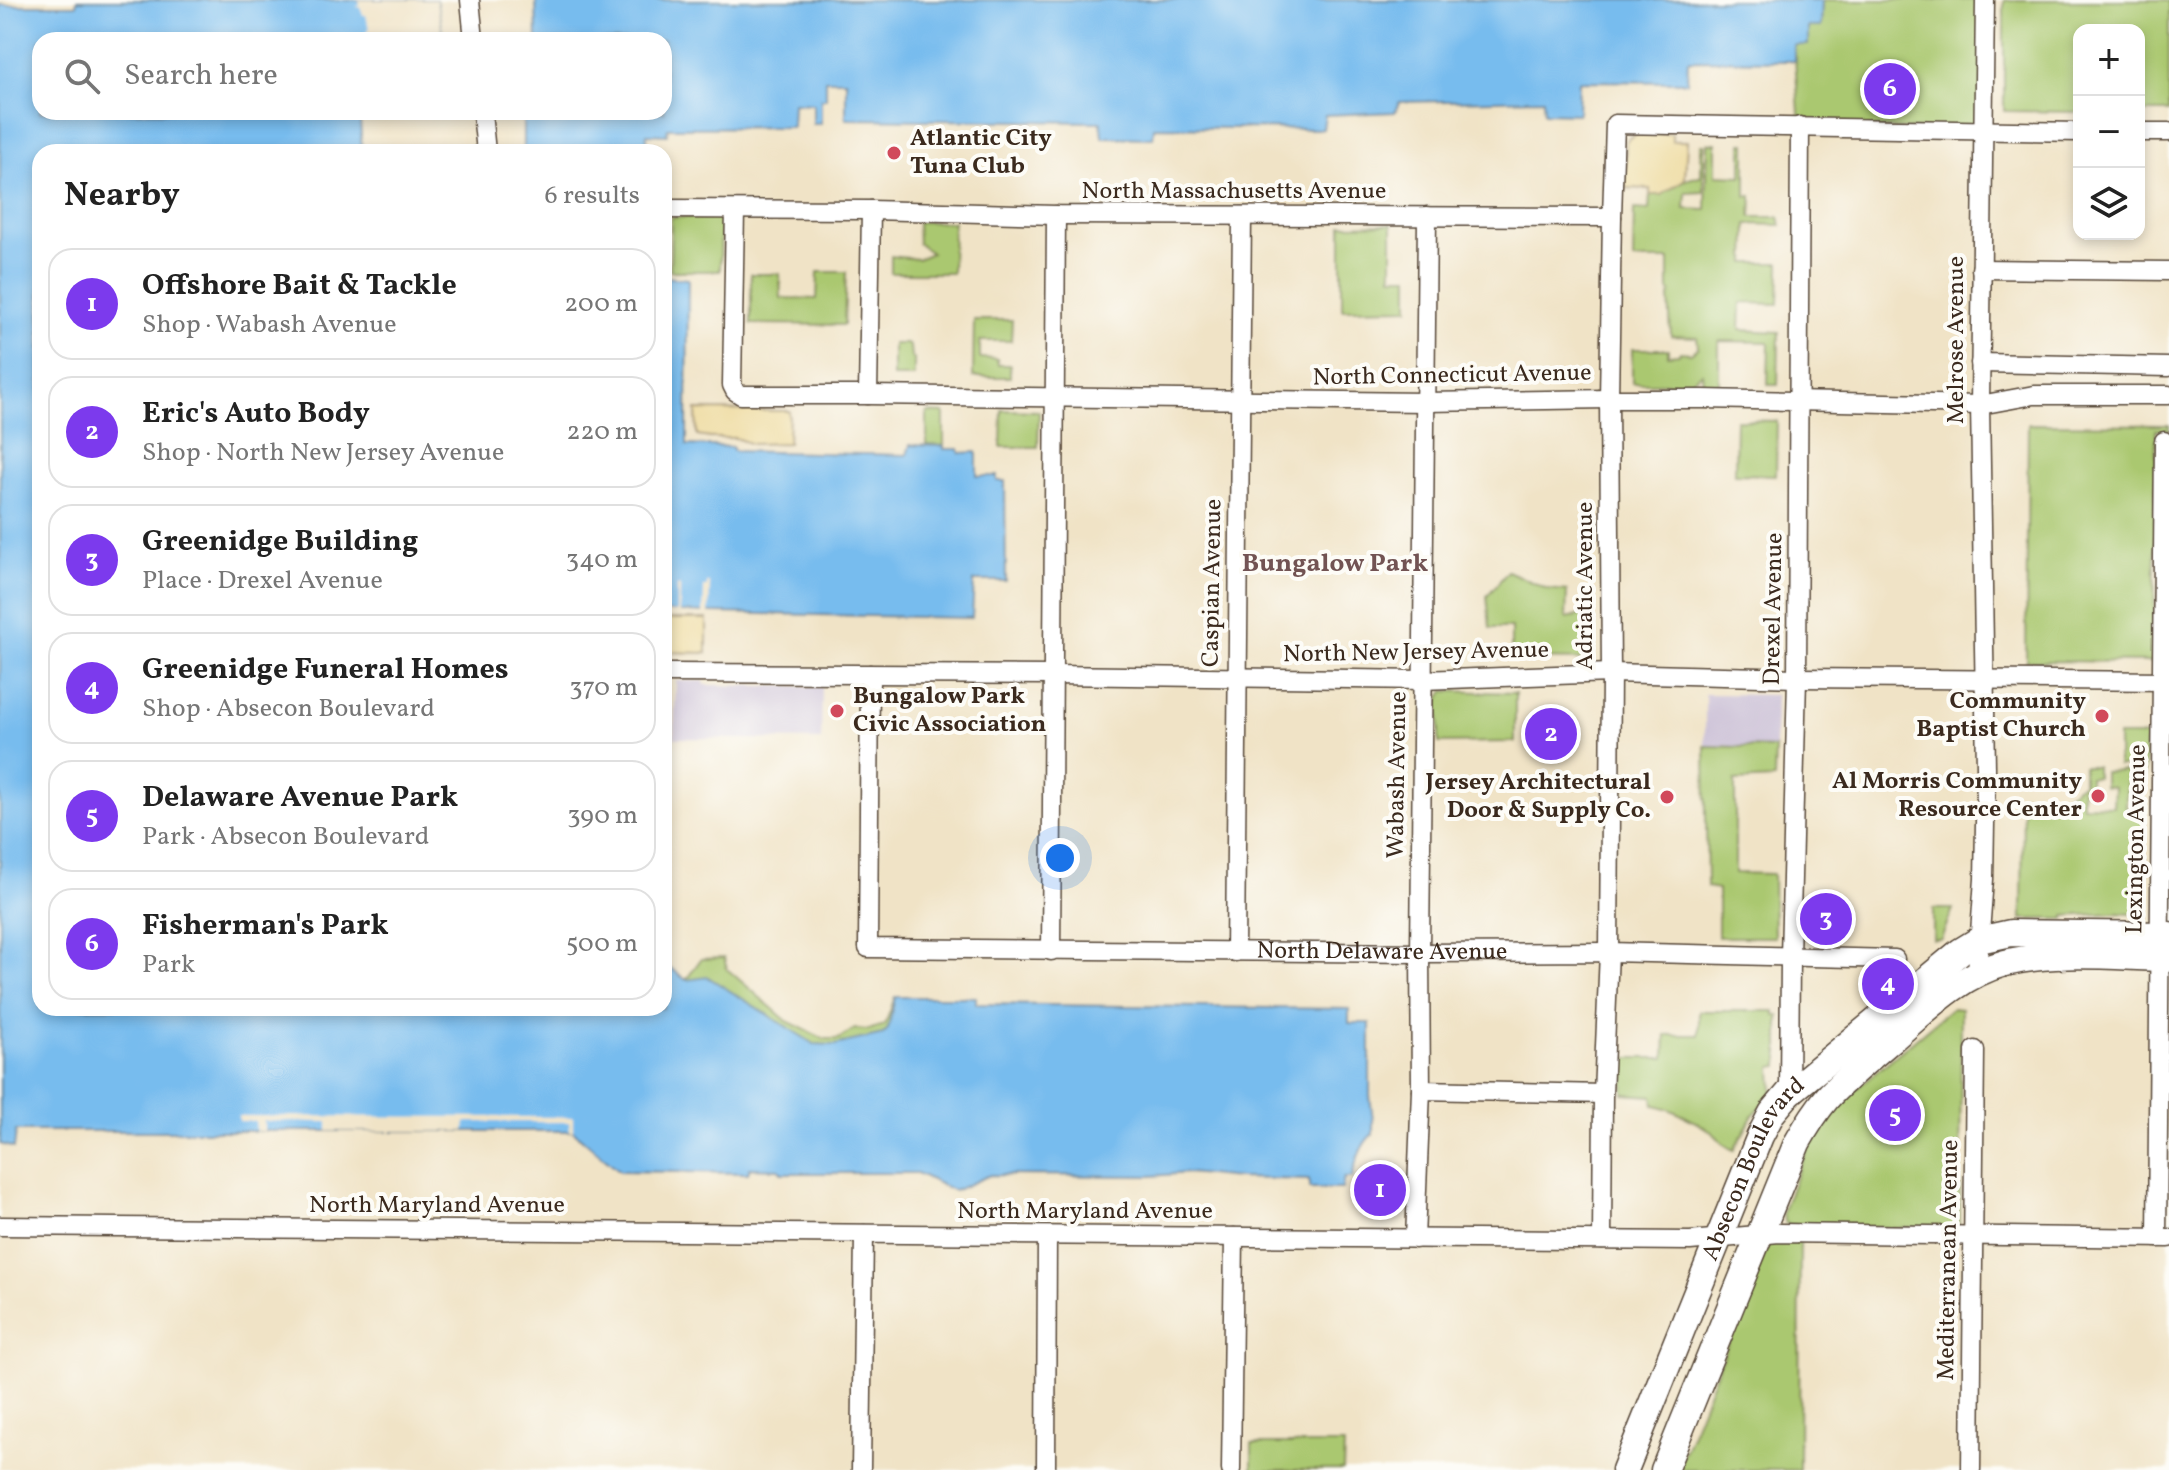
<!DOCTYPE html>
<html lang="en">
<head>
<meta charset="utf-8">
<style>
  body { margin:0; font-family:Vollkorn,serif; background:#f2f2f2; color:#222 }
  .controls { position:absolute; right:24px; top:24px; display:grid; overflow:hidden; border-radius:16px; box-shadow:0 4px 12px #0003 }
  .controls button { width:72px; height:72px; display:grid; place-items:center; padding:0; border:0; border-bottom:2px solid #e0e0e0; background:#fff; color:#222; font:40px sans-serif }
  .you { position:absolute; left:1060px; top:858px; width:28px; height:28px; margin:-20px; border:6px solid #fff; border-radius:50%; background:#1a73e8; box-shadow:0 0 0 12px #1a73e833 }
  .badge { display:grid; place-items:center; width:52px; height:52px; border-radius:50%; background:#7c3aed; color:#fff; font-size:26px; font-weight:700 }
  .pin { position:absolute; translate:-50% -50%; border:4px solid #fff; box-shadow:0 2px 8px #0006 }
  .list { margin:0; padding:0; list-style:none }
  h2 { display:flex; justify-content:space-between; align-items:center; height:104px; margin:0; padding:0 32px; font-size:34px }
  h2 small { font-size:26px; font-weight:400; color:#767676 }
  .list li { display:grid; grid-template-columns:52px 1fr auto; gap:24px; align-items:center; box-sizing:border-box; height:112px; margin:0 16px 16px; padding:0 16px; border:2px solid #e0e0e0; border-radius:24px }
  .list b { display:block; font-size:30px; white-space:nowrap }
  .list p { margin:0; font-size:26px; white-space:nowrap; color:#767676 }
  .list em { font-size:26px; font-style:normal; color:#767676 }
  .icon { flex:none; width:44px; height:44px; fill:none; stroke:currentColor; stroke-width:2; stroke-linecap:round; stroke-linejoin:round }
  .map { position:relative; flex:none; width:2169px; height:1470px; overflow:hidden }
  .search { position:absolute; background:#fff; box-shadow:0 4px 12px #0003; left:32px; top:32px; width:640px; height:88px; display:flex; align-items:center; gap:20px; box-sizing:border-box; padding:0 28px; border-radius:24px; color:#767676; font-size:30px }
  .panel { position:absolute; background:#fff; box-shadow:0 4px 12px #0003; left:32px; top:144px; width:640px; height:872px; border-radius:24px }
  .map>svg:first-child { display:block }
  .industrial { fill:#cabfd6 }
  .green { fill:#aac86f; stroke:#727946; stroke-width:2 }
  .sand { fill:#eeda9e; stroke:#94825e; stroke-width:2 }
  .water { fill:#77bcee; stroke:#597386; stroke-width:2 }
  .pier { fill:#f0e3c6 }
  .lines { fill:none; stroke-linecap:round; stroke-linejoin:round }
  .minor-casing { stroke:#564637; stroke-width:21 }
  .highway-casing { stroke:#564637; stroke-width:29 }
  .minor { stroke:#fff; stroke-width:18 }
  .highway { stroke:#fff; stroke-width:26 }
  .poi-dot { fill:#d1495b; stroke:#fdfcf7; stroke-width:3 }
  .labels { text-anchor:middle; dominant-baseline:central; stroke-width:8; stroke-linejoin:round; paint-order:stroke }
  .poi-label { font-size:24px; font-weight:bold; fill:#3b2a1e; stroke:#fdfcf7; text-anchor:end }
  .street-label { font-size:24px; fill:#3b2a1e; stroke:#fdfcf7 }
  .neighbourhood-label { font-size:26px; font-weight:bold; fill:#725353; stroke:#fdfcf7 }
</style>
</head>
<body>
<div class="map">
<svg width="2169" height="1470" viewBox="0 0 2169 1470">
  <rect width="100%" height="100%" fill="#fdfcf7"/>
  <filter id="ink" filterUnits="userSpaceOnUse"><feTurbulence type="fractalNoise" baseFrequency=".0125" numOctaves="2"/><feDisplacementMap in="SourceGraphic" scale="16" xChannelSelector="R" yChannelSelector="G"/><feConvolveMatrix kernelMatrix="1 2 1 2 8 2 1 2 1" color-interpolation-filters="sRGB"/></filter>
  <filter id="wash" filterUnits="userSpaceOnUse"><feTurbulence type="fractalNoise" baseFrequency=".006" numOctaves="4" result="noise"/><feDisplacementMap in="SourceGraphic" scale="32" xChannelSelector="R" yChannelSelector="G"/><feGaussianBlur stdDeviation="1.8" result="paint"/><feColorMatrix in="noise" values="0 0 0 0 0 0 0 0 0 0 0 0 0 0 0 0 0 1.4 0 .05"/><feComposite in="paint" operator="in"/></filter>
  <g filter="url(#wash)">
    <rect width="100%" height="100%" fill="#f0e3c6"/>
    <path class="industrial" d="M676,681H704L705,685L822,687L821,740L674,738Z
      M1705,694L1776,695L1775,748L1705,746Z"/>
    <path class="green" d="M1822,0H1985L1983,131L1800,126L1794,45L1808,44V26H1821Z
      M2004,0H2169V112H2139V30H2079V112L2004,111Z
      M1708,143H1716V175L1742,176V143H1746V196H1752L1751,217H1779L1781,225L1747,224L1746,263H1780L1779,304L1741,303L1740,330L1779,332L1778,385H1768L1769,342L1719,341V384H1703L1702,373L1687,383H1632V349H1668V355L1679,354L1680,352L1691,353L1698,347L1697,337L1671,336L1669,297L1671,292L1669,290V260H1633L1634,209L1649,210L1650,195C1675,195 1676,177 1701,177V144H1704V192L1686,193L1685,209L1706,210Z
      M671,217L721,218L720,271H670Z
      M917,222H953L952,273H891V256L918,259L931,253L918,243Z
      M1392,224V276H1409V308L1342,309V225Z
      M818,272H846L844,325L751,324V274H780L781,298L817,299Z
      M974,320H1012L1011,341H980V358L997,359L998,365H1010V377H973Z
      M893,344H907L910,347L911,357L914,359V377H893Z
      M1002,410L1039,411L1038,447H1001Z
      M927,412L944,413V446L927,445Z
      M1736,420L1777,421L1776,475L1735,474Z
      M2028,424L2169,425V430H2156L2154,662L2026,661Z
      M1508,571L1547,589L1567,591L1566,618L1587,614V660L1511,659V628H1490L1487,596Z
      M1445,691L1515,693V742L1439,743V699Z
      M2118,736H2146L2144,784H2132V766H2118Z
      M1705,746L1775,748L1774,779L1735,781V873L1773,874L1774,937H1718V889L1707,887Z
      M2083,766H2096V777H2089V786H2082V805L2113,806L2114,787L2104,786V772L2127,771L2126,807L2144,808L2143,851L2147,859L2146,884L2142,885L2139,894H2143L2146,897V915L2116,913L2065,916V919H2022L2023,795H2067L2083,782Z
      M1933,909H1953L1941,939H1933Z
      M724,958L727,969L787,1021L824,1039H838L855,1029L868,1030L885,1025L895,997H925L921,1012L840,1069L686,980L701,959Z
      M1952,1008L1961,1009L1960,1223L1952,1229L1796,1226L1786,1224L1783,1214L1786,1202L1813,1135L1836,1106Z
      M1699,1011H1775V1015H1779V1066L1772,1067L1773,1094L1753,1115L1734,1150C1723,1146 1722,1141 1714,1134C1704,1125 1667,1106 1654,1105L1653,1096L1624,1094L1625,1058H1665L1666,1035H1699Z
      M1774,1240L1800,1242L1799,1470H1677L1768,1244Z
      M1252,1444H1344L1343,1470H1252Z"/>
    <path class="sand" d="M1639,133L1672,134V141H1687L1685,179L1662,195H1650V189L1625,188L1626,141L1633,135Z
      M696,410L789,411L788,443L752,444L735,438H710L697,436Z
      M664,619H707V653L664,652Z"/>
    <path class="water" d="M77,0H436L444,40H40V112H399V115L360,120L362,152H40V1008H664V963L686,980L708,977L814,1044L835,1045L883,1034L888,1029L895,997H976V1004L1349,1009V1023H1370V1096L1373,1120V1134C1361,1143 1355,1164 1352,1178H1344L1342,1189H1309V1180L1238,1178L1188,1173L1151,1176L990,1175L954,1191L917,1173H782L779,1169L750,1168L748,1173L620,1171L573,1131H16L14,1148L0,1144V5H76Z
      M536,0H1822L1821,27H1808V45H1794V61L1688,60L1687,82L1579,81L1578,114L1544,113L1543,99L1399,102L1395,112L1325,115L1323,129L1154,127L1153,138L1102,137L1101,122L846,119V80H826V99H821V124H813V104L793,103L792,127L668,128L667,135L647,134L646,151L523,152V112H664V40H537Z
      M664,277L688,279L687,445L733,447V451L907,455L910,445L944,446V449H959L960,453L977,452V476H997V481H1005L1006,581H974L972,618L664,612Z"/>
    <path class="pier" d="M359,0H436L444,40H368L366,32L369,29L366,15H363L360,7H356L360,5Z
      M707,583H710L709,617L664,616V585H666V612H677V586H680V613L703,614L704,587H707Z
      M239,1116L573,1117V1131H570L569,1122H466L465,1131H328V1122L264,1121V1131H256L255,1121H239Z"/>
  </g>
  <g filter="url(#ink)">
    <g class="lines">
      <g class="minor-casing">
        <g id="minor">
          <path d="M470,0L474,40"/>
          <path d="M482,112L486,152"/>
          <path d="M2139,132H2169"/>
          <path d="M664,209L871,210L1056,215L1612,217"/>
          <path d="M735,210L732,385L735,391L741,395H868L1425,402L1609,399H1703L1980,405L2034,395H2169"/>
          <path d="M1981,269L2169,271"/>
          <path d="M1980,363L2169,367"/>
          <path d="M868,395L871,210"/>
          <path d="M664,673L1052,675L1423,680L1611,673L1797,678L2169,681"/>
          <path id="s1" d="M870,674L868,948L1420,953L1609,952L1895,959"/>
          <path d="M1051,951L1056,215"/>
          <path d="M1235,952L1242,216"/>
          <path d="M1977,973L1984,879L1986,768L1980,405L1985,0"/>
          <path d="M1421,1090L1603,1094"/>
          <path d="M1789,1093L1790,957L1797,678L1800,126"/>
          <path d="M0,1226L1690,1241L1779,1233L2169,1238"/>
          <path d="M2157,1238L2164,441"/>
          <path d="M1415,1239L1421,1090L1420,953L1427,216"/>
          <path d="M1602,1240L1603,1094L1609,952L1611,673L1609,399L1612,217L1615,124L2079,132"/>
          <path d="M861,1470L864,1234"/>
          <path d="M1046,1470L1047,1236"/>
          <path d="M1231,1470L1234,1237"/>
          <path d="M1971,1470L1975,1050"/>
        </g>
      </g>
      <g class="highway-casing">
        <g id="highway">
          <path id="s2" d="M1625,1470L1760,1136L1772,1113L1789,1093L1961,951L1979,940L2011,933L2169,935"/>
          <path d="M1664,1470L1797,1143C1806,1127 1815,1112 1827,1098C1846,1077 1869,1059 1890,1041C1925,1011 1959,975 2005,963C2058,950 2115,957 2169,958"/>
        </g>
      </g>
      <use href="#minor" class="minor"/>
      <use href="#highway" class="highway"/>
    </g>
  </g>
  <g class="poi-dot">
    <circle cx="894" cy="153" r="8"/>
    <circle cx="837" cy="711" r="8"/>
    <circle cx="2102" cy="716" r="8"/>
    <circle cx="2098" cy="796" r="8"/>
    <circle cx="1667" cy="797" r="8"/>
  </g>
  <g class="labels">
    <g class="poi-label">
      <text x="910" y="139" text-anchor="start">Atlantic City<tspan x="910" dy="28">Tuna Club</tspan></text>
      <text x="853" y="697" text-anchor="start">Bungalow Park<tspan x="853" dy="28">Civic Association</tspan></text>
      <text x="2086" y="702">Community<tspan x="2086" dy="28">Baptist Church</tspan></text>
      <text x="2082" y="782">Al Morris Community<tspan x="2082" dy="28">Resource Center</tspan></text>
      <text x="1651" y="783">Jersey Architectural<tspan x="1651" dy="28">Door &amp; Supply Co.</tspan></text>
    </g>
    <g class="street-label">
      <text x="1234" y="192">North Massachusetts Avenue</text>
      <text transform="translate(1957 340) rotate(-90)">Melrose Avenue</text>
      <text transform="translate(1452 376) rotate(-1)">North Connecticut Avenue</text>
      <text transform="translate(1213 583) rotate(-89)">Caspian Avenue</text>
      <text transform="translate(1586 586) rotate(-90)">Adriatic Avenue</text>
      <text transform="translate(1774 609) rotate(-89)">Drexel Avenue</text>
      <text transform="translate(1416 653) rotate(-1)">North New Jersey Avenue</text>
      <text transform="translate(1398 775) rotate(-89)">Wabash Avenue</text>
      <text transform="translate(2137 839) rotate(-89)">Lexington Avenue</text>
      <text stroke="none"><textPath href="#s1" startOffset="788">North Delaware Avenue</textPath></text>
      <text stroke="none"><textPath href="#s2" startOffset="328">Absecon Boulevard</textPath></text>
      <text x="437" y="1206">North Maryland Avenue</text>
      <text x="1085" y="1212">North Maryland Avenue</text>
      <text transform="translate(1949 1260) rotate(-89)">Mediterranean Avenue</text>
    </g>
    <g class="neighbourhood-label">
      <text x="1335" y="564">Bungalow Park</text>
    </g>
  </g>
</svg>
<div class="controls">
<button>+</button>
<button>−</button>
<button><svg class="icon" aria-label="layers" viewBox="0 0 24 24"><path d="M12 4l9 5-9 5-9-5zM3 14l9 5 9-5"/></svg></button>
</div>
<div class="you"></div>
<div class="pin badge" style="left:1380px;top:1190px">1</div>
<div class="pin badge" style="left:1551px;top:734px">2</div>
<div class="pin badge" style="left:1826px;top:919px">3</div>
<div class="pin badge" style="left:1888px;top:984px">4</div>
<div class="pin badge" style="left:1895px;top:1115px">5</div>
<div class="pin badge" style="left:1890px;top:89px">6</div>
<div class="search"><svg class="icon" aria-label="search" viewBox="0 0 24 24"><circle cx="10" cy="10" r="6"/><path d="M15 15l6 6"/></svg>Search here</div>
<section class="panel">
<h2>Nearby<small>6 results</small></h2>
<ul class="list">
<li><span class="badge">1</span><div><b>Offshore Bait &amp; Tackle</b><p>Shop · Wabash Avenue</p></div><em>200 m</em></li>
<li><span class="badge">2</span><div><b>Eric's Auto Body</b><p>Shop · North New Jersey Avenue</p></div><em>220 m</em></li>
<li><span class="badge">3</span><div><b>Greenidge Building</b><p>Place · Drexel Avenue</p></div><em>340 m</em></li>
<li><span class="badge">4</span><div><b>Greenidge Funeral Homes</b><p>Shop · Absecon Boulevard</p></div><em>370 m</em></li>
<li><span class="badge">5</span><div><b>Delaware Avenue Park</b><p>Park · Absecon Boulevard</p></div><em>390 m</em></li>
<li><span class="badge">6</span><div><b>Fisherman's Park</b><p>Park</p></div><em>500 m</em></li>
</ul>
</section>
</div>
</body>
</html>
